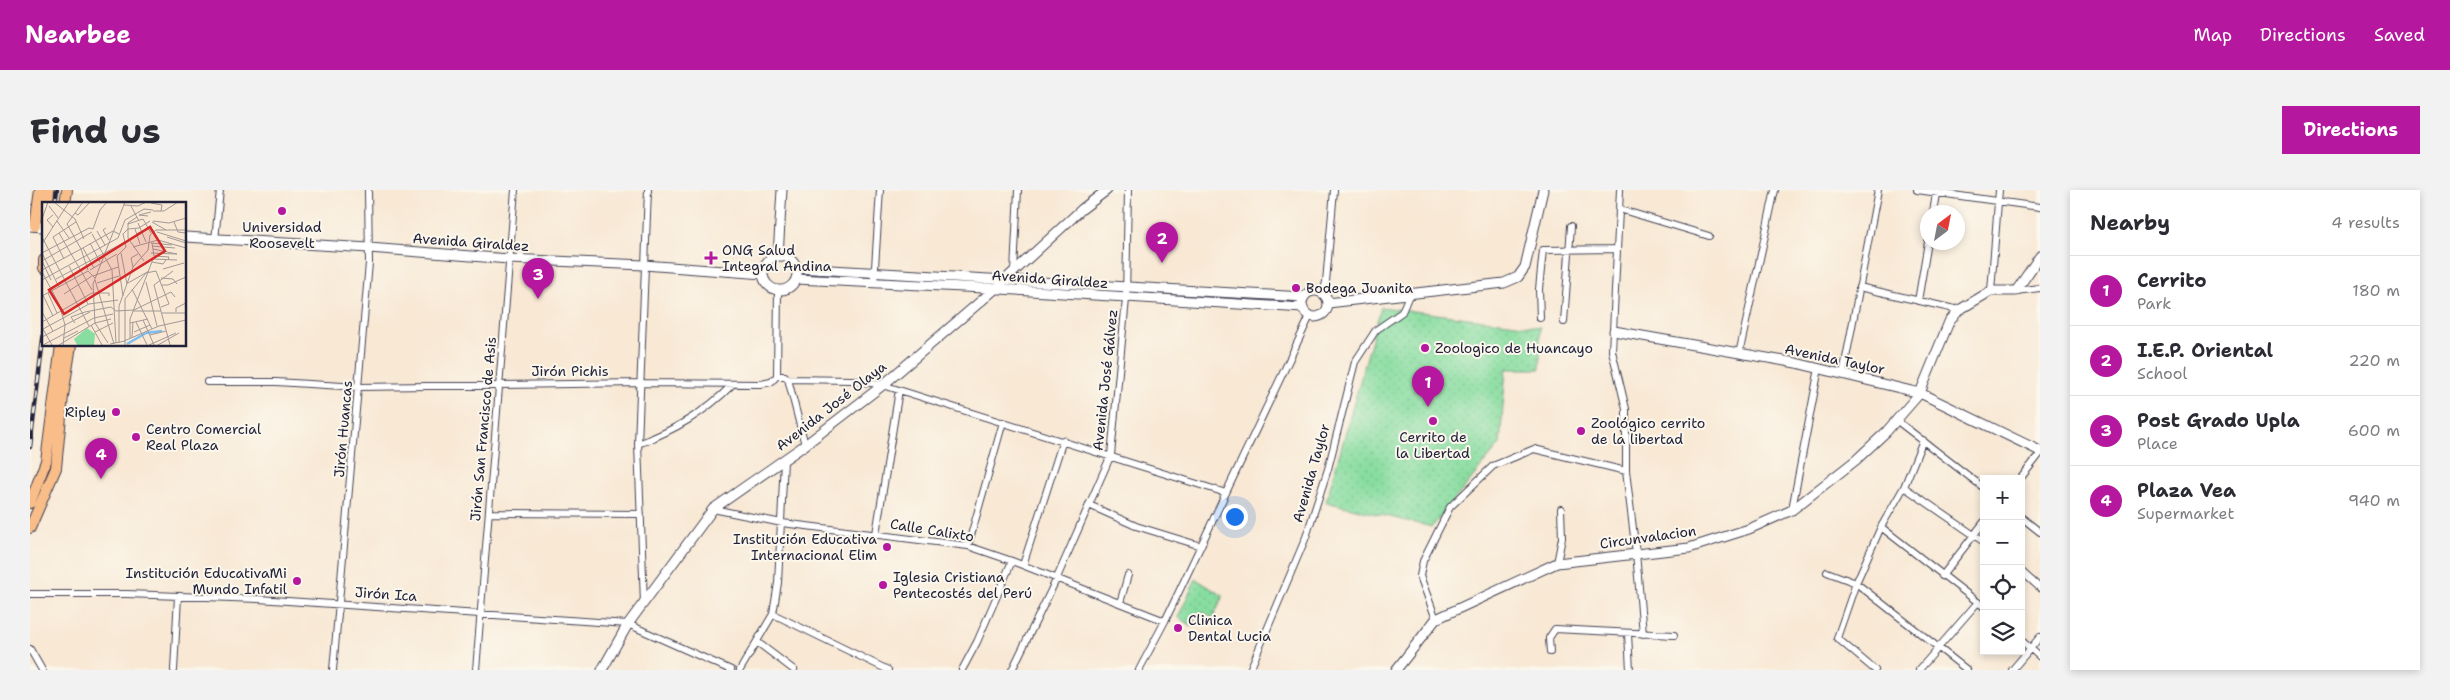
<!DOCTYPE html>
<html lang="en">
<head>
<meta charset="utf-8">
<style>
  body { margin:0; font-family:"Shantell Sans",sans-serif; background:#f2f2f3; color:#2b2b33 }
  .controls { position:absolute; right:15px; bottom:15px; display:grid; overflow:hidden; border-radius:0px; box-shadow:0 2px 8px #0003 }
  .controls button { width:45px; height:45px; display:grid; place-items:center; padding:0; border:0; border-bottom:1px solid #e1e1e2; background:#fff; color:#2b2b33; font:25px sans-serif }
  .compass { position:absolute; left:1890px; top:15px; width:45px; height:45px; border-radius:50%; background:#fff; box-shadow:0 2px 8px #0003; rotate:32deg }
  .you { position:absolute; left:1204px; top:326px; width:18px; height:18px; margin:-12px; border:4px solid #fff; border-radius:50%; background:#1a73e8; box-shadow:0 0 0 8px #1a73e833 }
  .badge { display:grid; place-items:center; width:32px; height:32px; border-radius:50%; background:#b5179e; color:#fff; font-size:16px; font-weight:700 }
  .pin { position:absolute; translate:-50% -41px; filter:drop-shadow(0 1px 2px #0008) }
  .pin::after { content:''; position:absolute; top:26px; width:18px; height:15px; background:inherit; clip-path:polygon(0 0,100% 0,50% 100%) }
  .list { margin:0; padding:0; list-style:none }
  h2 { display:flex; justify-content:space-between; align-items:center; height:65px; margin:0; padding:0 20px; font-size:21px }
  h2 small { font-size:16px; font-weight:400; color:#7c7c81 }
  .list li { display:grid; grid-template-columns:32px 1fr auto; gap:15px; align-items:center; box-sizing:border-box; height:70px; padding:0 20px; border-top:1px solid #e1e1e2 }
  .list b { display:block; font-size:19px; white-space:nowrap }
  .list p { margin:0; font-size:16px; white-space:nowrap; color:#7c7c81 }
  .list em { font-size:16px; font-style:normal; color:#7c7c81 }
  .icon { flex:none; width:28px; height:28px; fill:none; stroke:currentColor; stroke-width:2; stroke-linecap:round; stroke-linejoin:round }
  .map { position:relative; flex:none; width:2010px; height:480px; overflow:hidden; border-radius:0px }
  header { display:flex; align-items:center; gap:30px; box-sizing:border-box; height:70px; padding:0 25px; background:#b5179e; color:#fff }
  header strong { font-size:24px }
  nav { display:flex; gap:28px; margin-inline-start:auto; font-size:18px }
  .intro { display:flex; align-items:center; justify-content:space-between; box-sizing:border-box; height:120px; padding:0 30px }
  h1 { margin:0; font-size:35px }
  .button { padding:12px 22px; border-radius:0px; background:#b5179e; color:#fff; font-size:18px; font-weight:700 }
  main { display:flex; gap:30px; padding:0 30px }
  aside { flex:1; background:#fff; border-radius:0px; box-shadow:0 2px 8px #0003 }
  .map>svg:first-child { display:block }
  .park { fill:url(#park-dots); stroke:#55806e }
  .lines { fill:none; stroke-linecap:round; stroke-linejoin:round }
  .minor-casing { stroke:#424052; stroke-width:8 }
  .tertiary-casing { stroke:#424052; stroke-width:11 }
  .primary-casing { stroke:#424052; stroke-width:12 }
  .minor { stroke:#fff; stroke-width:6 }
  .tertiary { stroke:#fff; stroke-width:9 }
  .primary { stroke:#f8bd88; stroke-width:10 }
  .rail-casing { stroke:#22223b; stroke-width:4.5 }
  .rail { stroke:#fbf7ec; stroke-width:2.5; stroke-dasharray:8; stroke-linecap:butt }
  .poi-dot { fill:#b5179e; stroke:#fbf7ec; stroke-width:2 }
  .labels { text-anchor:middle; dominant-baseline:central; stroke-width:4; stroke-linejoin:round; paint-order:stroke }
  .poi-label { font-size:14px; fill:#22223b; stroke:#fbf7ec; text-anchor:start }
  .street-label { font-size:14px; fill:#22223b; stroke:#fbf7ec }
  .inset-river { fill:none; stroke:#7bbef1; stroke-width:2.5 }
  .inset-road { fill:none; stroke:#a29997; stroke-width:1 }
  .view { fill:#d62828; fill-opacity:0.15; stroke:#d62828; stroke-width:2.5 }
  .inset-edge { fill:none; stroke:#22223b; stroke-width:2.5 }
</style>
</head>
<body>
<header>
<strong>Nearbee</strong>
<nav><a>Map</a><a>Directions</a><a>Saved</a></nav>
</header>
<div class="intro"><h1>Find us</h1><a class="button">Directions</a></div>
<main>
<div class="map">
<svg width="2010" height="480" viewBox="0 0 2010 480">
  <defs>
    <pattern id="park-dots" width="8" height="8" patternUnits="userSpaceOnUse" patternTransform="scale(1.25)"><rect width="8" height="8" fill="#88dda0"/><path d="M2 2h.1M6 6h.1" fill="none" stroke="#75bd8b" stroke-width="1.8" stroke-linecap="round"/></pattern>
  </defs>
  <rect width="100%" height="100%" fill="#fbf7ec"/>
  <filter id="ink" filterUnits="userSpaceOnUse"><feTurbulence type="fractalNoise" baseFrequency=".02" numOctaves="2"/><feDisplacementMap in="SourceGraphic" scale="10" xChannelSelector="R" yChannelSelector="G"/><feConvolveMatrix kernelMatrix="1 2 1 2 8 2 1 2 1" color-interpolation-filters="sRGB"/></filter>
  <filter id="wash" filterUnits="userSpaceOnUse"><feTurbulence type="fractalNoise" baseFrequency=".0096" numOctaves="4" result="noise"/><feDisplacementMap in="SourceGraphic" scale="20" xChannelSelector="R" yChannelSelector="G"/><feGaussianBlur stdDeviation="1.12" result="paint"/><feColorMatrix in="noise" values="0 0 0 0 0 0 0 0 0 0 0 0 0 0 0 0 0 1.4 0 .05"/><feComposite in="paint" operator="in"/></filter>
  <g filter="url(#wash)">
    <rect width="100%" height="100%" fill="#f8e8d4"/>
    <path class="park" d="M1351,117L1510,137V179H1476L1470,254L1402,337L1296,312Z
      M1166,389L1193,406L1183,428L1171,421L1162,436L1148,427Z"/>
  </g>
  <g filter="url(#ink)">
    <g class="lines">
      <g class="minor-casing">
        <path id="minor" d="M1590,0L1582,161L1596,219V281L1606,363L1613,444
          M1887,0L2010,17
          M1589,19L1679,46
          M1903,22L1906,4
          M185,50L190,0
          M984,82L988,0
          M844,93L850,0
          M1829,97L1929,120
          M1961,101L1969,0
          M1986,101L2010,98
          M1293,103L1296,92L1304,0
          M1888,111L1898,52
          M1510,128L1509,99L1513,60L1587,59
          M1534,132L1541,36
          M1709,164L1745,0
          M1813,184L1848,0
          M747,186L748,100
          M747,186H755L758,189L775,255
          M758,189L822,190L853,195L1196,303
          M177,192H246L329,197L610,193L731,194L741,192L747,186
          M1866,230L1954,298
          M608,254C645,240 674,223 702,195
          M1990,289L2010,264
          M1874,297L1954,352
          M1059,315L1106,336L1171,356
          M683,319L752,333L938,356L982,371L1135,431
          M1762,319L1789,178
          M459,323L611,324
          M1991,327L2010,342
          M1851,337L1954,417
          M846,344L869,200
          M938,356L973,232
          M1527,373L1532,348L1531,319
          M993,375L1033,250
          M1991,381L2010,398
          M1797,382L1826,393L1937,480
          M1912,386L1954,332
          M0,404H97L228,409L598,434L701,480
          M614,413L608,254L618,0
          M1090,413L1098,385
          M743,424L858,480
          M1406,429L1390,386L1393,371L1420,317L1463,276L1504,259L1596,281
          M1598,444L1600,480
          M1991,450L2010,467
          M727,452L764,480
          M0,459L12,480
          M1520,462L1519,448L1525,439L1644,445
          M144,480L148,406
          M303,480L339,73L338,0
          M446,480L485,0
          M710,480L743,424L748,393L754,270
          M932,480L947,452L982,371
          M982,480L1026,390L1081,265L1096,109L1098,0
          M1109,480L1135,431L1280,126
          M1220,480L1276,347L1298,279L1325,172L1346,140L1372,122L1379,105
          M1845,480L1807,448L1826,393L1851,337L1874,297L1893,250
          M1889,480L1948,412
          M1982,480L2010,447"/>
      </g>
      <g class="tertiary-casing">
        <path id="tertiary" d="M0,36L14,37
          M155,47L339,58L479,69L614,75L733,84
          M748,66L752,0
          M733 83a17 17 0 1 1 34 0a17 17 0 1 1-34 0Z
          M766,78L1274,107
          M766,89L954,98L1273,118
          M1272 114a13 13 0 1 1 26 0a13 13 0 1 1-26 0Z
          M1298,113L1474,93L1488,87L1495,77L1513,0
          M1584,141L1766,173L1890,203L2010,261
          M572,480L598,434L683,319L775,255L853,195L965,99L1052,19L1077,0
          M1366,480L1406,429L1527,373L1659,358L1719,339L1762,320L1826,270L1856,242L1890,203L1919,132L1929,120L1961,101H1986L2010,66"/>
      </g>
      <g class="primary-casing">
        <path id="primary" d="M18,14L19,0
          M35,14L37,0
          M5,36L10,0
          M14,70V78
          M0,313L16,271L31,155
          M0,338L26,278L33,206L41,155"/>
      </g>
      <use href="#minor" class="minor"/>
      <use href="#tertiary" class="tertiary"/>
      <use href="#primary" class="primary"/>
      <g class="rail-casing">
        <path id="rail" d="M25,14L27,0
          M0,257L14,141"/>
      </g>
      <use href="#rail" class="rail"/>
    </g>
  </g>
  <g class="poi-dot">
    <circle cx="252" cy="21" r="5"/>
    <path d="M678.5 60.5h5v5h5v5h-5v5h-5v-5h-5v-5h5z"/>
    <circle cx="1266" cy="98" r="5"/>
    <circle cx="1395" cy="158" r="5"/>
    <circle cx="86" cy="222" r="5"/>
    <circle cx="1403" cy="231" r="5"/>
    <circle cx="1551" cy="241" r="5"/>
    <circle cx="106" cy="247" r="5"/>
    <circle cx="857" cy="357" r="5"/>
    <circle cx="267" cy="391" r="5"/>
    <circle cx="853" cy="395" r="5"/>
    <circle cx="1148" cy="438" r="5"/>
  </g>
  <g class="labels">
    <g class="poi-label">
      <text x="252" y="37" text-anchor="middle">Universidad<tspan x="252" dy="16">Roosevelt</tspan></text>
      <text x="692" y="60">ONG Salud<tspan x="692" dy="16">Integral Andina</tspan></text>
      <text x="1276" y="98">Bodega Juanita</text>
      <text x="1405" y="158">Zoologico de Huancayo</text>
      <text x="76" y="222" text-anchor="end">Ripley</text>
      <text x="1561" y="233">Zoológico cerrito<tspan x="1561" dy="16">de la libertad</tspan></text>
      <text x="116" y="239">Centro Comercial<tspan x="116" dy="16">Real Plaza</tspan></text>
      <text x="1403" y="247" text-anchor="middle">Cerrito de<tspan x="1403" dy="16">la Libertad</tspan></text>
      <text x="847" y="349" text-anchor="end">Institución Educativa<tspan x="847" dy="16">Internacional Elim</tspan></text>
      <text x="257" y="383" text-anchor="end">Institución EducativaMi<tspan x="257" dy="16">Mundo Infatil</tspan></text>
      <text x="863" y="387">Iglesia Cristiana<tspan x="863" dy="16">Pentecostés del Perú</tspan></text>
      <text x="1158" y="430">Clinica<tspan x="1158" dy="16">Dental Lucia</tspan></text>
    </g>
    <g class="street-label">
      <text transform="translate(441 52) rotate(4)">Avenida Giraldez</text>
      <text transform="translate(1020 89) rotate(4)">Avenida Giraldez</text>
      <text transform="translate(1805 169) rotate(12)">Avenida Taylor</text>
      <text x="540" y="181">Jirón Pichis</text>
      <text transform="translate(1075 190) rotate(-84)">Avenida José Gálvez</text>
      <text transform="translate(801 216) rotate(-38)">Avenida José Olaya</text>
      <text transform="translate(313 239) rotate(-85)">Jirón Huancas</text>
      <text transform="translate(453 239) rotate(-85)">Jirón San Francisco de Asis</text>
      <text transform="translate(1281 283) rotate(-74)">Avenida Taylor</text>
      <text transform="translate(902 340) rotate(9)">Calle Calixto</text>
      <text transform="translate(1618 347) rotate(-8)">Circunvalacion</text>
      <text transform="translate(356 404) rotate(4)">Jirón Ica</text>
    </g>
  </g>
  <g transform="translate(12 12)">
    <rect width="144" height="144" fill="#f8e8d4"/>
    <path d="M45,126L53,132L52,143H35L32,137Z" fill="#88dda0"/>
    <path class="inset-river" d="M85,142L104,131L120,129"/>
    <path class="inset-road" d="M12,0L33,17L42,37M109,1L120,3L119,9M82,3L96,4L104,0M7,4L16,16M89,4L97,19M111,9H122L136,0M33,11L36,13L48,0M11,13L5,18L11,25M106,14L97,13L109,10M95,15L86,21V36L102,59M0,17L6,0M15,19L27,36M111,19L127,21L144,16M132,20L136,30L144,31M96,21L104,40M86,22L101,17L109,31M64,26L61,28L67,38M51,27L58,8L65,0M93,27L98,42M124,28H144M55,29L63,43M115,30L144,39M17,31L50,88M50,32L70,68L74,141M94,32L110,25M108,33L114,28H124L110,20M0,35L47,124M125,35L144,41M48,41L58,60M109,41L130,43M110,41L112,54L127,55L126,58M0,42L27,0M110,44L133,46M91,45L116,38L144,46M41,46L52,66M0,51L47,26L51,27M0,51L17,85M79,51L85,82M109,51L135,52L111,47M22,57L11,35L34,20M110,60L121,62L124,58M27,64L46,102M91,65L89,56L96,52M121,67L142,61M0,68L39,47L25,22L41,0M46,68L39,47L71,29L77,32M48,68L75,52M114,69L127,102L119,105M0,70L17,102L23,123L21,143M51,74L76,65M119,76L131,77L135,82M14,77L83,40M0,78L76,36L83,18L102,7L111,8M9,78L0,59L50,30M53,78L72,142M104,80L115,124M55,81L77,74M86,81L107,69M119,83H126L144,75M90,87L110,127M0,91L11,114M6,91L15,111M22,92L50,74M0,94L46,69L53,76M81,94L75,54L84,45L81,32L86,27L97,26L108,19M91,109H119M0,110L11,129M134,110V106L144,101M120,111H144M101,118L112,143M0,120L50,91H67V94M94,120L105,143M33,121L29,115L43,110L69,105L74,109L92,108L129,90L133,95M88,121L106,117M49,123L60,143M1,127L47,102L76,98M1,127L10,143M53,130L71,121M92,130L108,123M108,133L124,129M0,135L48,110M90,135L91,120M22,136L36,129M88,137V117L111,57L135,58M82,139L117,124L144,118M66,141L53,121L51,82L83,0M77,141V104L91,65L106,48L108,33M68,142L83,139M1,143L52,116L71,112M17,143L53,121L69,117M83,143V97L104,71L114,69M107,143L134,131M116,143L137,131M128,143L112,83L131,69"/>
    <path class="view" d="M108,25L123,49L22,112L7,88Z"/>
    <rect width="144" height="144" class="inset-edge"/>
  </g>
</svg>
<div class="controls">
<button>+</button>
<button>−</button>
<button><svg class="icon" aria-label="locate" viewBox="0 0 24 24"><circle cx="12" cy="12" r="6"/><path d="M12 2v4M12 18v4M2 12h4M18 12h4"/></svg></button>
<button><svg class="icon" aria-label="layers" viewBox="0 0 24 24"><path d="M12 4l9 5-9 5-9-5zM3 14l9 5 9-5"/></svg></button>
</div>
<svg class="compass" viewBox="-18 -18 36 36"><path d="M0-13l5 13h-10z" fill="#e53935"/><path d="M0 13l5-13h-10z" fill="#7c7c81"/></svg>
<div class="you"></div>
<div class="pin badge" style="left:1398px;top:217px">1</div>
<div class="pin badge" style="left:1132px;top:73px">2</div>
<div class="pin badge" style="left:508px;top:109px">3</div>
<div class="pin badge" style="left:71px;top:289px">4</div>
</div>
<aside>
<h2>Nearby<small>4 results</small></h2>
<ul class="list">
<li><span class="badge">1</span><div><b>Cerrito</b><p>Park</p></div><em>180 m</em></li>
<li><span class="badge">2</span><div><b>I.E.P. Oriental</b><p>School</p></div><em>220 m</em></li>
<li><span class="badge">3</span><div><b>Post Grado Upla</b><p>Place</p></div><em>600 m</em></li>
<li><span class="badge">4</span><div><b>Plaza Vea</b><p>Supermarket</p></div><em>940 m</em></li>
</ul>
</aside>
</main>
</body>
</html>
